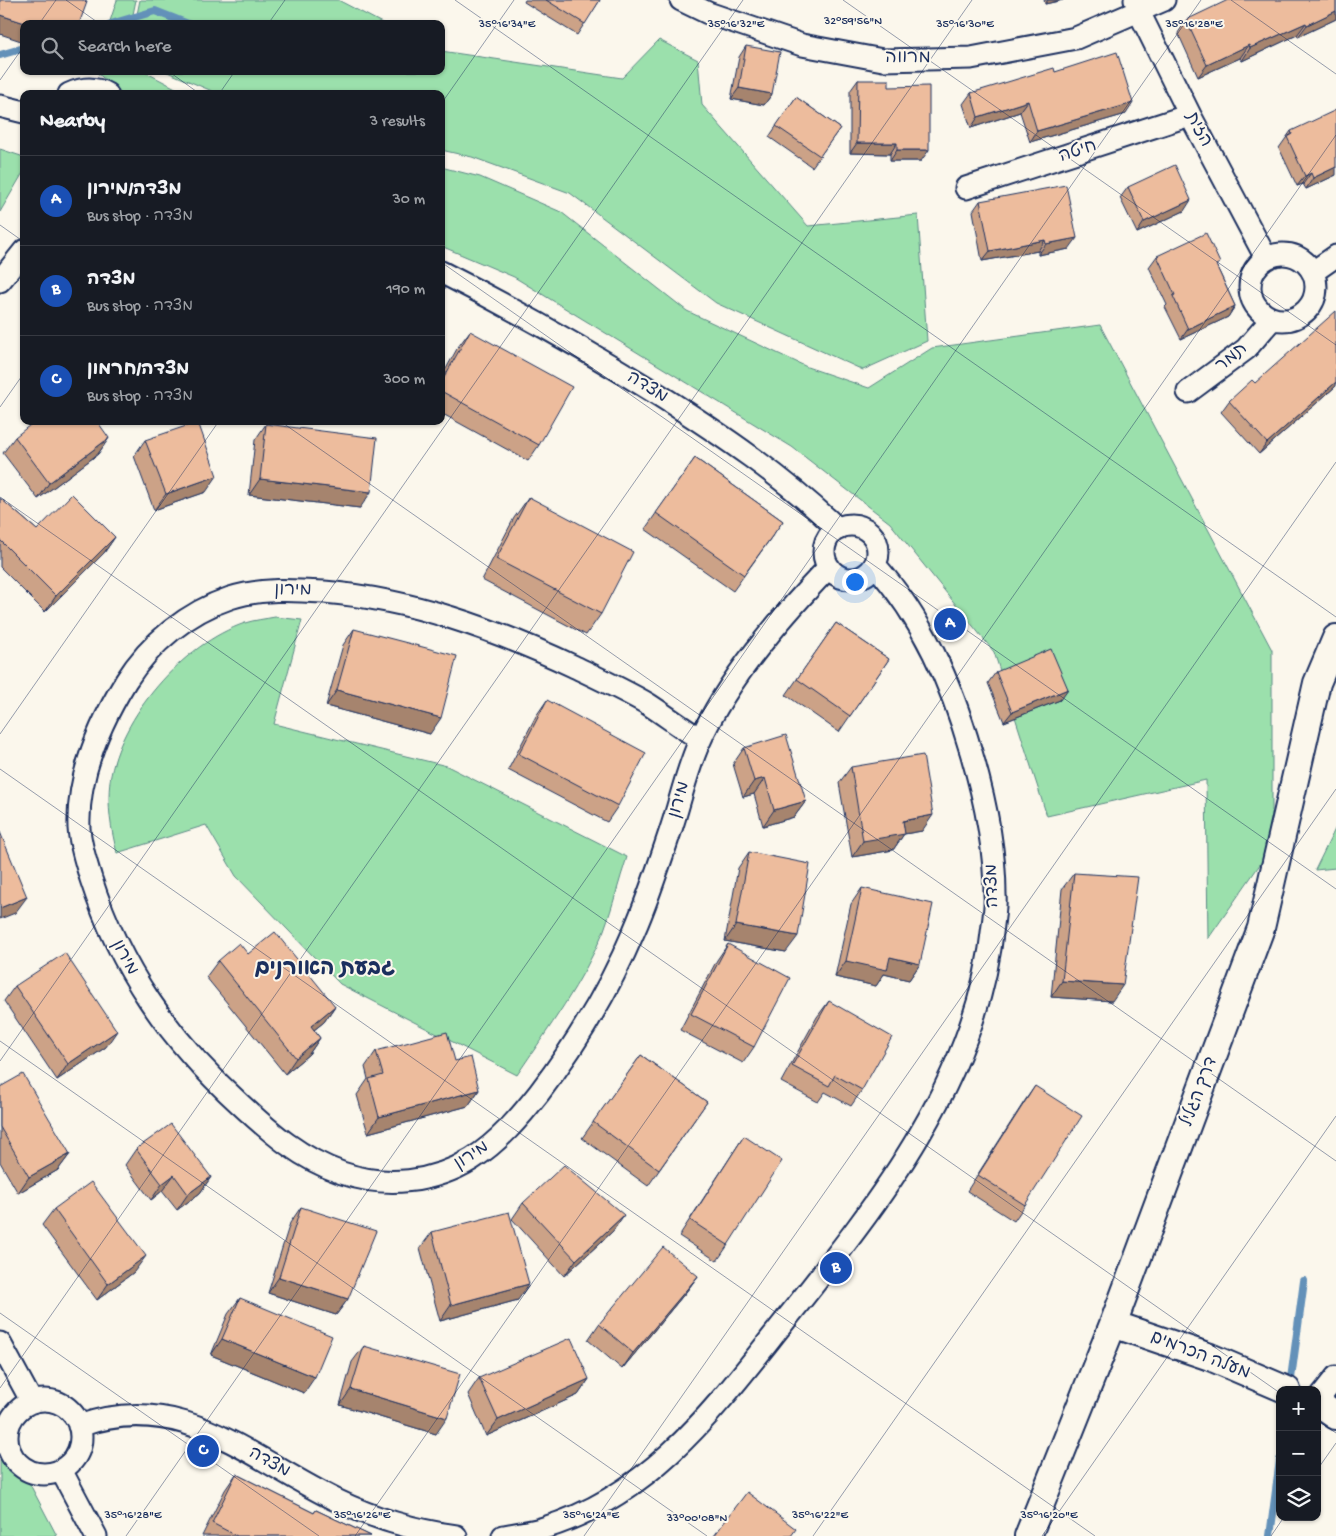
<!DOCTYPE html>
<html lang="en">
<head>
<meta charset="utf-8">
<style>
  body { margin:0; font-family:"Gochi Hand","Playpen Sans Hebrew",sans-serif; background:#242831; color:#f1f3f6 }
  .controls { position:absolute; right:15px; bottom:15px; display:grid; overflow:hidden; border-radius:10px; box-shadow:0 1px 4px #0004 }
  .controls button { width:45px; height:45px; display:grid; place-items:center; padding:0; border:0; border-bottom:1px solid #363941; background:#171b24; color:#f1f3f6; font:25px sans-serif }
  .you { position:absolute; left:854px; top:581px; width:18px; height:18px; margin:-12px; border:4px solid #fff; border-radius:50%; background:#1a73e8; box-shadow:0 0 0 8px #1a73e833 }
  .badge { display:grid; place-items:center; width:32px; height:32px; border-radius:50%; background:#8c9099; color:#fff; font-size:16px; font-weight:700 }
  .pin { position:absolute; translate:-50% -50%; border:2px solid #fff; box-shadow:0 1px 5px #0006 }
  .list { margin:0; padding:0; list-style:none }
  h2 { display:flex; justify-content:space-between; align-items:center; height:65px; margin:0; padding:0 20px; font-size:21px }
  h2 small { font-size:16px; font-weight:400; color:#9ea1a6 }
  .list li { display:grid; grid-template-columns:32px 1fr auto; gap:15px; align-items:center; box-sizing:border-box; height:90px; padding:0 20px; border-top:1px solid #363941 }
  .list b { display:block; font-size:19px; white-space:nowrap }
  .list p { margin:0; font-size:16px; white-space:nowrap; color:#9ea1a6 }
  .list em { font-size:16px; font-style:normal; color:#9ea1a6 }
  .icon { flex:none; width:28px; height:28px; fill:none; stroke:currentColor; stroke-width:2; stroke-linecap:round; stroke-linejoin:round }
  .map { position:relative; flex:none; width:1336px; height:1536px; overflow:hidden }
  .search { position:absolute; background:#171b24; box-shadow:0 1px 4px #0004; left:20px; top:20px; width:425px; height:55px; display:flex; align-items:center; gap:12px; box-sizing:border-box; padding:0 18px; border-radius:10px; color:#9ea1a6; font-size:19px }
  .panel { position:absolute; background:#171b24; box-shadow:0 1px 4px #0004; left:20px; top:90px; width:425px; height:335px; border-radius:10px }
  .map>svg:first-child { display:block }
  .green { fill:#9be0ac; stroke:#5b8885 }
  .lines { fill:none; stroke-linecap:round; stroke-linejoin:round }
  .stream { stroke:#6491b9; stroke-width:8 }
  .minor-casing { stroke:#1b2f5e; stroke-width:25 }
  .tertiary-casing { stroke:#1b2f5e; stroke-width:30 }
  .minor { stroke:#fbf7ec; stroke-width:21 }
  .tertiary { stroke:#fbf7ec; stroke-width:26 }
  .wall { fill:#cca287; stroke:#1b2f5e }
  .shaded-wall { fill:#a6846e; stroke:#1b2f5e }
  .building { fill:#edbc9d; stroke:#1b2f5e }
  .ticks { fill:none; stroke:#1b2f5e; stroke-width:1; stroke-opacity:0.45 }
  .labels { text-anchor:middle; dominant-baseline:central; stroke-width:4; stroke-linejoin:round; paint-order:stroke }
  .street-label { font-size:18px; fill:#1b2f5e; stroke:#fbf7ec }
  .district-label { font-size:22px; font-weight:bold; fill:#1b2f5e; stroke:#fbf7ec }
  .ticks-label { font-size:12px; text-anchor:middle; fill:#1b2f5e; stroke:#fbf7ec; stroke-width:4; stroke-linejoin:round; paint-order:stroke }
</style>
</head>
<body>
<div class="map">
<svg width="1336" height="1536" viewBox="0 0 1336 1536">
  <rect width="100%" height="100%" fill="#fbf7ec"/>
  <filter id="ink" filterUnits="userSpaceOnUse"><feTurbulence type="fractalNoise" baseFrequency=".02" numOctaves="2"/><feDisplacementMap in="SourceGraphic" scale="10" xChannelSelector="R" yChannelSelector="G"/><feConvolveMatrix kernelMatrix="1 2 1 2 8 2 1 2 1" color-interpolation-filters="sRGB"/></filter>
  <g filter="url(#ink)">
    <path class="green" d="M117,0H136L131,24H109Z
      M140,0H338L384,24H135Z
      M659,40L698,60L702,105L808,226L918,215L927,341L863,370L716,303L570,193L472,157L441,150V94H219L165,71H441V51L622,78Z
      M95,71H143L187,94H122Z
      M0,149L24,157V171L0,212Z
      M441,167L480,177L561,212L687,311L807,367L869,388L932,348L1100,325L1272,650V847L1208,939L1206,780L1047,816L994,652L890,523L792,447L514,277L441,246Z
      M275,617L302,620L274,724L447,766L627,857C619,881 613,906 604,930C583,982 548,1029 517,1075L340,984L236,876L206,825L117,853C111,829 107,806 110,781C120,716 183,644 245,623C254,620 265,619 275,617Z
      M1336,827V868L1315,870Z
      M0,1427L57,1536H0Z"/>
    <g class="lines">
      <path class="stream" d="M111,24L155,11L188,24
        M0,55L24,48
        M1290,1386L1304,1281
        M1270,1536L1280,1460"/>
      <g class="minor-casing">
        <path id="minor" d="M681,0L708,13L802,45L883,60L971,58L1076,38L1164,0
          M1135,0L1139,12L1190,115L1266,258
          M69,94C82,88 95,87 107,94
          M0,106L24,112
          M966,188L1190,115
          M1250 287a33 33 0 1 1 66 0a33 33 0 1 1-66 0Z
          M441,272C516,310 588,351 659,395C722,435 784,477 838,529
          M1313,272L1336,256
          M0,281L24,251
          M1188,392L1246,349L1272,319
          M824 552a27 27 0 1 1 54 0a27 27 0 1 1-54 0Z
          M700,739C682,728 665,715 648,704C624,690 598,678 573,666C494,629 411,599 324,592C293,590 260,588 230,598C188,612 150,643 126,681C99,725 77,775 79,828C80,845 86,862 91,879C120,969 169,1039 239,1103C270,1132 301,1159 342,1173C386,1188 433,1183 472,1159C499,1142 520,1117 539,1093C577,1043 610,988 634,931C648,899 659,865 670,832C680,803 686,772 699,743C726,680 782,616 829,567
          M0,1343L32,1402
          M7 1437a37 37 0 1 1 74 0a37 37 0 1 1-74 0Z
          M1317,1401L1336,1377
          M79,1426C182,1389 249,1458 336,1500C375,1519 413,1530 456,1536
          M61,1470L96,1536
          M503,1536C516,1534 531,1532 544,1528C653,1495 716,1407 784,1322C877,1205 978,1080 993,925C994,916 996,905 995,895C995,846 985,799 971,752C951,683 923,619 875,565"/>
      </g>
      <g class="tertiary-casing">
        <path id="tertiary" d="M1113,1324L1210,1357L1287,1390
          M1317,1403L1336,1416
          M1028,1536L1113,1324L1261,928L1317,683L1336,638"/>
      </g>
      <use href="#minor" class="minor"/>
      <use href="#tertiary" class="tertiary"/>
    </g>
    <path class="wall" d="M525,0H600L577,35L524,2Z
      M1044,0H1063L1045,4Z
      M1336,0V19L1298,37L1297,35L1242,61L1240,58L1198,77L1178,33L1186,20Z
      M746,46L772,94L764,105L731,99L739,57Z
      M1055,72L1126,114L1030,142L1020,112L971,128L963,104L971,93Z
      M858,80L889,87L921,161H890V154L850,153V91Z
      M796,97L840,128L812,167L769,137Z
      M1291,131L1336,175L1306,189L1303,184L1297,186L1279,148Z
      M1128,187L1184,211L1137,233L1120,198Z
      M980,201L1069,249L1038,255V251L982,261L973,211Z
      M1157,256L1217,267L1235,306L1228,317L1181,339L1165,307L1167,305L1149,267Z
      M470,331L539,445L528,461L441,413V378L458,347Z
      M1255,383L1336,386L1259,454L1221,412L1229,401Z
      M266,424L360,508L249,495L255,440Z
      M15,437L109,438L98,454L38,499L3,453Z
      M145,440L206,492L154,510L134,456Z
      M695,458L783,521L733,591L645,529Z
      M529,497L601,614L586,635L482,580L514,518Z
      M0,498L37,530L115,537L104,553L45,612L0,567Z
      M836,623L889,659L839,732L786,695Z
      M354,629L430,734L326,706L343,645Z
      M996,672L1060,700L1004,722L988,683Z
      M547,700L618,806L607,822L508,770L536,716Z
      M744,748L806,801L794,817L763,826L754,794L743,797L733,764Z
      M851,767L922,831L904,834L893,850L852,857L839,783Z
      M749,852L786,952L725,941L738,868Z
      M1074,873L1112,1001L1051,997L1062,889Z
      M862,888L920,964L909,980L884,974L876,986L835,977L851,904Z
      M728,944L754,1047L743,1063L680,1030L717,960Z
      M248,954L335,1006L324,1022L314,1030L320,1038L309,1054L285,1074L206,977L218,961Z
      M15,986L106,1047L57,1080L4,1001Z
      M829,1001L862,1090L851,1106L825,1092L818,1102L781,1082L817,1017Z
      M376,1051L455,1061L479,1090L468,1106L368,1133L357,1095L368,1079L365,1067Z
      M641,1055L707,1102L648,1186L582,1138Z
      M1035,1086L1025,1205L1014,1221L967,1191L1024,1102Z
      M0,1087L70,1154L58,1170L18,1193L0,1162Z
      M744,1136L728,1245L717,1261L679,1236Z
      M136,1149L211,1177L200,1193L177,1210L162,1191L151,1200L125,1165Z
      M523,1203L613,1231L564,1276L512,1219Z
      M301,1207L348,1299L336,1315L268,1293L290,1223Z
      M54,1209L134,1272L97,1300L42,1225Z
      M432,1232L518,1300L440,1321L420,1248Z
      M698,1276L686,1292L622,1369L588,1340L599,1324Z
      M240,1298L304,1393L211,1355L228,1314Z
      M364,1346L436,1434L340,1405L352,1362Z
      M479,1378L589,1379L578,1395L486,1436L468,1394Z
      M236,1474L314,1513L316,1510L371,1536H202L225,1490Z"/>
    <path class="shaded-wall" d="M1048,0H1063L1045,4Z
      M1336,11V19L1298,37L1307,25Z
      M0,15L28,24H24V42L0,34Z
      M1306,23L1297,35L1242,61L1250,48Z
      M1249,45L1240,58L1198,77L1207,65Z
      M739,88L772,94L764,105L731,99Z
      M1028,101L1020,112L971,128L978,117Z
      M1133,103L1126,114L1030,142L1037,131Z
      M857,143H897L890,154L850,153Z
      M897,150H929L921,161H890Z
      M1336,167V175L1306,189L1313,178Z
      M1311,173L1303,184L1297,186L1305,176Z
      M1191,200L1184,211L1137,233L1144,222Z
      M1077,238L1069,249L1038,255L1046,244Z
      M1045,240L1038,251L982,261L990,251Z
      M1235,306L1228,317L1181,339L1188,329Z
      M1336,382V386L1259,454L1267,443Z
      M109,438L98,454L38,499L49,483Z
      M217,476L206,492L154,510L166,494Z
      M260,479L371,492L360,508L249,495Z
      M115,537L104,553L45,612L56,596Z
      M1068,689L1060,700L1004,722L1012,712Z
      M337,690L441,718L430,734L326,706Z
      M765,778L754,794L743,797L754,781Z
      M806,801L794,817L763,826L774,810Z
      M933,815L922,831L904,834L893,850L852,857L863,841L903,821Z
      M27,897L15,913L0,919V908Z
      M736,925L798,936L786,952L725,941Z
      M890,957L920,964L909,980L884,974L876,986L835,977L846,961Z
      M1062,981L1123,985L1112,1001L1051,997Z
      M335,1006L324,1022L299,1042L311,1026Z
      M117,1031L106,1047L57,1080L68,1064Z
      M320,1038L309,1054L285,1074L296,1058Z
      M479,1090L468,1106L368,1133L379,1117Z
      M70,1154L58,1170L18,1193L29,1177Z
      M174,1175L162,1191L151,1200L162,1184Z
      M211,1177L200,1193L177,1210L188,1194Z
      M624,1215L613,1231L564,1276L576,1260Z
      M146,1256L134,1272L97,1300L108,1284Z
      M698,1276L686,1292L622,1369L633,1353Z
      M279,1277L348,1299L336,1315L268,1293Z
      M529,1284L518,1300L440,1321L451,1305Z
      M222,1339L315,1377L304,1393L211,1355Z
      M589,1379L578,1395L486,1436L498,1420Z
      M351,1389L447,1418L436,1434L340,1405Z"/>
    <path class="building" d="M0,0H82L87,2L79,24H28L0,15Z
      M546,0H600L585,24Z
      M1228,0H1336V11L1307,25L1306,23L1250,48L1249,45L1207,65L1186,20Z
      M746,46L780,52L772,94L739,88Z
      M1117,52L1133,103L1037,131L1028,101L978,117L971,93L1054,68L1055,72Z
      M858,80H889V87L929,86V150H897V143H857Z
      M796,97L840,128L820,156L776,126Z
      M1336,110V167L1313,178L1311,173L1305,176L1287,137L1292,134L1291,131Z
      M1175,165L1191,200L1144,222L1128,187Z
      M1066,185L1077,238L1046,244L1045,240L990,251L980,201Z
      M1206,233L1220,263L1216,265L1235,306L1188,329L1173,296L1175,295L1157,256Z
      M1336,311V382L1267,443L1229,401L1252,380L1255,383Z
      M470,331L572,387L539,445L441,391V383Z
      M35,421H97L109,438L49,483L15,437Z
      M198,422L217,476L166,494L145,440Z
      M266,424L377,438L371,492L260,479Z
      M695,458L783,521L744,575L656,513Z
      M72,494L115,537L56,596L0,540V498L37,530Z
      M529,497L633,552L601,614L496,559Z
      M836,623L889,659L850,716L797,679Z
      M354,629L457,656L441,718L337,690Z
      M1051,649L1068,689L1012,712L996,672Z
      M547,700L646,753L618,806L519,754Z
      M786,735L806,801L774,810L765,778L754,781L744,748Z
      M923,755L933,815L903,821L905,834L863,841L851,767Z
      M0,832L27,897L0,908Z
      M749,852L810,864L798,936L736,925Z
      M1074,873L1138,877L1123,985L1062,981Z
      M862,888L933,904L920,964L890,957L887,970L846,961Z
      M275,932L335,1006L311,1026L320,1038L296,1058L218,961L239,943L248,954Z
      M728,944L790,978L754,1047L691,1014Z
      M65,953L117,1031L68,1064L15,986Z
      M829,1001L892,1037L862,1090L835,1075L829,1086L792,1066Z
      M447,1032L455,1061L471,1057L479,1090L379,1117L369,1079L383,1075L376,1051Z
      M641,1055L707,1102L659,1170L593,1122Z
      M23,1074L70,1154L29,1177L0,1127V1087Z
      M1035,1086L1082,1116L1025,1205L978,1175Z
      M171,1124L211,1177L188,1194L174,1175L162,1184L136,1149Z
      M744,1136L782,1161L728,1245L690,1220Z
      M564,1165L624,1215L576,1260L523,1203Z
      M91,1182L146,1256L108,1284L54,1209Z
      M301,1207L376,1231L348,1299L279,1277Z
      M509,1212L529,1284L451,1305L432,1232Z
      M663,1247L698,1276L633,1353L599,1324Z
      M240,1298L332,1336L315,1377L222,1339Z
      M571,1338L589,1379L498,1420L479,1378Z
      M364,1346L460,1374L447,1418L351,1389Z
      M236,1474L314,1513L316,1510L371,1536H237L212,1523Z
      M747,1492L796,1529L791,1536H714Z"/>
  </g>
  <path class="ticks" d="M66,0L100,24M455,0L1336,617M843,0L1336,345M1231,0L1336,74M39,24L56,0M268,24L285,0M168,71L200,94M0,80L24,46M219,94L235,71M441,104L514,0M0,225L24,242M441,262L1336,889M0,407L24,373M280,421L1336,1161M0,497L1280,1393M0,734L219,421M0,769L1095,1536M0,1041L707,1536M0,1061L743,0M0,1313L319,1536M0,1388L972,0M1317,1420L1336,1433M1317,1470L1336,1443M126,1536L1201,0M355,1536L1336,135M584,1536L1336,462M813,1536L1336,789M1042,1536L1336,1116M1271,1536L1284,1517"/>
  <g class="labels">
    <g class="street-label">
      <text x="908" y="58">מרווה</text>
      <text transform="translate(1198 130) rotate(62)">הזית</text>
      <text transform="translate(1078 152) rotate(-18)">חיטה</text>
      <text transform="translate(1232 358) rotate(-39)">תמר</text>
      <text transform="translate(647 388) rotate(32)">מצדה</text>
      <text transform="translate(293 591) rotate(1)">מירון</text>
      <text transform="translate(680 800) rotate(-74)">מירון</text>
      <text transform="translate(993 886) rotate(-91)">מצדה</text>
      <text transform="translate(124 958) rotate(62)">מירון</text>
      <text transform="translate(1200 1092) rotate(-69)">דרך הגליל</text>
      <text transform="translate(472 1156) rotate(-33)">מירון</text>
      <text transform="translate(1200 1356) rotate(21)">מעלה הכרמים</text>
      <text transform="translate(269 1463) rotate(29)">מצדה</text>
    </g>
    <g class="district-label">
      <text x="325" y="970">גבעת האורנים</text>
    </g>
  </g>
  <g class="ticks-label">
    <text x="853" y="24">32°59'56"N</text>
    <text x="507" y="27">35°16'34"E</text>
    <text x="736" y="27">35°16'32"E</text>
    <text x="965" y="27">35°16'30"E</text>
    <text x="1194" y="27">35°16'28"E</text>
    <text x="133" y="1518">35°16'28"E</text>
    <text x="362" y="1518">35°16'26"E</text>
    <text x="591" y="1518">35°16'24"E</text>
    <text x="820" y="1518">35°16'22"E</text>
    <text x="1049" y="1518">35°16'20"E</text>
    <text x="697" y="1521">33°00'08"N</text>
  </g>
</svg>
<div class="controls">
<button>+</button>
<button>−</button>
<button><svg class="icon" aria-label="layers" viewBox="0 0 24 24"><path d="M12 4l9 5-9 5-9-5zM3 14l9 5 9-5"/></svg></button>
</div>
<div class="you"></div>
<div class="pin badge" style="left:950px;top:624px;background:#1a4fb4">A</div>
<div class="pin badge" style="left:836px;top:1268px;background:#1a4fb4">B</div>
<div class="pin badge" style="left:203px;top:1451px;background:#1a4fb4">C</div>
<div class="search"><svg class="icon" aria-label="search" viewBox="0 0 24 24"><circle cx="10" cy="10" r="6"/><path d="M15 15l6 6"/></svg>Search here</div>
<section class="panel">
<h2>Nearby<small>3 results</small></h2>
<ul class="list">
<li><span class="badge" style="background:#1a4fb4">A</span><div><b>מצדה/מירון</b><p>Bus stop · מצדה</p></div><em>30 m</em></li>
<li><span class="badge" style="background:#1a4fb4">B</span><div><b>מצדה</b><p>Bus stop · מצדה</p></div><em>190 m</em></li>
<li><span class="badge" style="background:#1a4fb4">C</span><div><b>מצדה/חרמון</b><p>Bus stop · מצדה</p></div><em>300 m</em></li>
</ul>
</section>
</div>
</body>
</html>
